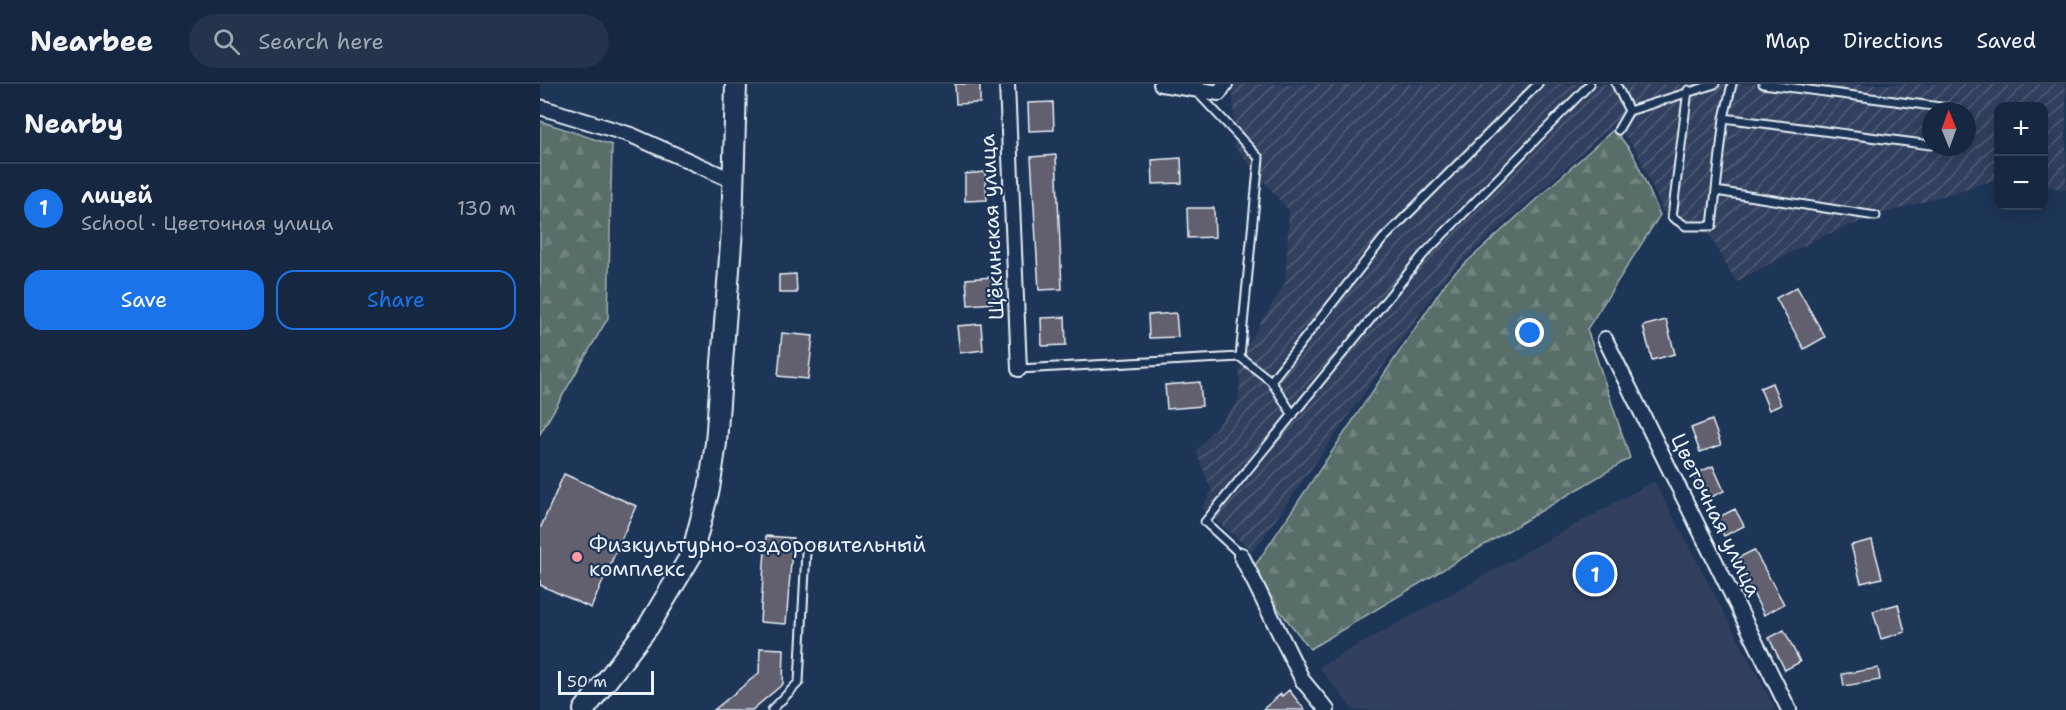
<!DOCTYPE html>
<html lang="en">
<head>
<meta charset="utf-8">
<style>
  body { margin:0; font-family:"Shantell Sans",sans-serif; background:#23344c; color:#f1f3f6 }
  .controls { position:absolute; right:18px; top:18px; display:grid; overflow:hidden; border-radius:12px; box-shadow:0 3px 15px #0003 }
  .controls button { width:54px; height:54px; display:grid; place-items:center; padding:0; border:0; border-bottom:2px solid #35445a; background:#162841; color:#f1f3f6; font:30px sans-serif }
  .compass { position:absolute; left:1382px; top:18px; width:54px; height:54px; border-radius:50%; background:#162841; box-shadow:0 3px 15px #0003; rotate:359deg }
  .scale { position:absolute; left:18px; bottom:15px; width:96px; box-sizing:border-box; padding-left:6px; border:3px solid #e8f1f8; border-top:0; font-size:16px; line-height:21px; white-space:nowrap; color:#e8f1f8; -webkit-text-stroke:4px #1d3557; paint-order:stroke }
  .you { position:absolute; left:990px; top:249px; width:21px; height:21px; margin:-15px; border:4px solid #fff; border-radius:50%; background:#1a73e8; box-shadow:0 0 0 9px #1a73e833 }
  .badge { display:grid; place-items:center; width:39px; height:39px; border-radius:50%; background:#1a73e8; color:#fff; font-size:20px; font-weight:700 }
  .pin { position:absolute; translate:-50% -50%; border:3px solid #fff; box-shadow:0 2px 6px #0006 }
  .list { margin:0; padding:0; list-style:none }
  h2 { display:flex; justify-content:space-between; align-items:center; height:78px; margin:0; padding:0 24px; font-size:26px }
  h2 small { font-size:20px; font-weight:400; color:#9ea6b1 }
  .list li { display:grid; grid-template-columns:39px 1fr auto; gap:18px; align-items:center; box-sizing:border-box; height:90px; padding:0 24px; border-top:2px solid #35445a }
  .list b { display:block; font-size:22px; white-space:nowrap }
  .list p { margin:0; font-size:20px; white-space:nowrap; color:#9ea6b1 }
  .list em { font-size:20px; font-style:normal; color:#9ea6b1 }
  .actions { display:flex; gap:12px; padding:18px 24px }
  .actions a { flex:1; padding:14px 0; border:2px solid #1a73e8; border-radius:18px; text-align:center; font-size:21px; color:#1a73e8 }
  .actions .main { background:#1a73e8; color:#fff }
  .icon { flex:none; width:33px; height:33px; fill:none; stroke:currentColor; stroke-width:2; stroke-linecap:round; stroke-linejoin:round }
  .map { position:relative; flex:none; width:1526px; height:626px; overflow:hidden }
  header { display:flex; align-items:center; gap:36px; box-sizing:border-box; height:84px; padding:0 30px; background:#162841; border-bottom:2px solid #35445a }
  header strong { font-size:28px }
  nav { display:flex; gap:33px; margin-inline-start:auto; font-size:21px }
  .search { width:420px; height:54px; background:#23344c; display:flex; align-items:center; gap:15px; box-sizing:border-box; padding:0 21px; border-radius:33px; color:#9ea6b1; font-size:22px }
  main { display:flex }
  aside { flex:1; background:#162841 }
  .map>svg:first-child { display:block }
  .built { fill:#32415e }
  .industrial { fill:url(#industrial-furrows); fill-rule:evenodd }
  .forest { fill:url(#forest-firs); stroke:#a0b0b0; stroke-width:1.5 }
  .building { fill:#625e6e; stroke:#e8f1f8; stroke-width:1.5 }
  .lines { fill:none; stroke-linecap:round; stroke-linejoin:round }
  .lane-casing { stroke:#e8f1f8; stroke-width:11 }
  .street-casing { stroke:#e8f1f8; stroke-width:18 }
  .secondary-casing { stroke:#e8f1f8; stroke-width:24 }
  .lane { stroke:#1d3557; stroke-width:7 }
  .street { stroke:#1d3557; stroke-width:14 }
  .secondary { stroke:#1d3557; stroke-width:20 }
  .poi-dot { fill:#ff9aa2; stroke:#1d3557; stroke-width:2 }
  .labels { text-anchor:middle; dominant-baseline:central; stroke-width:4.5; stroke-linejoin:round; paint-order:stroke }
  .street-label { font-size:21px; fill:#e8f1f8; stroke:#1d3557 }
  .poi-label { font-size:21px; fill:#e8f1f8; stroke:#1d3557; text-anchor:start }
</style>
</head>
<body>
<header>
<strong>Nearbee</strong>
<div class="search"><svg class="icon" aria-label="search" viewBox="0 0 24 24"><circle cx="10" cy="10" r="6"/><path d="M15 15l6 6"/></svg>Search here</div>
<nav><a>Map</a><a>Directions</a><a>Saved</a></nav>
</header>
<main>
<aside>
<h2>Nearby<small></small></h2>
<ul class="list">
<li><span class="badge">1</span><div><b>лицей</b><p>School · Цветочная улица</p></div><em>130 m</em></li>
</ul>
<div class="actions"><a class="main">Save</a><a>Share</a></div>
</aside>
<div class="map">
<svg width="1526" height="626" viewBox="0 0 1526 626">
  <defs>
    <pattern id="industrial-furrows" width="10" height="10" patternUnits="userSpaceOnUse" patternTransform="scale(1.5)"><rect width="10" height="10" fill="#32415e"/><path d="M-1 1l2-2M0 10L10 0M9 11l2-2" fill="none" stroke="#505d76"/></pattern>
    <pattern id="forest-firs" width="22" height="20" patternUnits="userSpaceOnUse" patternTransform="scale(1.5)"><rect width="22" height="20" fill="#596e69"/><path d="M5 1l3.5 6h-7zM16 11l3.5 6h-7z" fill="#71837f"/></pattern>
  </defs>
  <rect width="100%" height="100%" fill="#1d3557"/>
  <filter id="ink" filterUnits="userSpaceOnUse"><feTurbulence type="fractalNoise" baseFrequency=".0167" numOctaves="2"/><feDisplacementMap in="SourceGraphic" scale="12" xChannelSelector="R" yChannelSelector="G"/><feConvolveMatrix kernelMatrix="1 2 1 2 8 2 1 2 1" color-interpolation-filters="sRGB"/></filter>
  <g filter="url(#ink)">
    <path class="built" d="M1114,397L1236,626H813L779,583Z"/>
    <path class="industrial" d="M693,0H1526V106L1504,102V22H1458V95L1336,132L1278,154L1196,198L1169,150L1129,140L1097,68L1075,39L907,191L713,468L662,424L672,407L656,367L699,316L700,273L745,199L749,127L694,62ZM1391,27H1427V63H1391Z"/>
    <path class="forest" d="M0,37L72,61L68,234L0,350Z
      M1074,45L1093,70L1120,131L1047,245L1090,374L770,565L710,489L909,194Z"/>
    <path class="building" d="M415,0H440V19L416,20Z
      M513,18L514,46L489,47L488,19Z
      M516,71L522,205L499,206L491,73Z
      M641,74L642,99L613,100L612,76Z
      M445,88L447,116L425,117V90Z
      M647,124H674L675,153L648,154Z
      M256,190L257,209H239V191Z
      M453,193L455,219L428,221L426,195Z
      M1257,203L1285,253L1264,265L1236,214Z
      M636,229L638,253L609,254L608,231Z
      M525,233L526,261L502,262L501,234Z
      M1126,236L1135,270L1112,276L1103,242Z
      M441,240L443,266L420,269L417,242Z
      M242,249L273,252L268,295L238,292Z
      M660,298L662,322L627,325L625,301Z
      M1232,299L1241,321L1229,326L1220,304Z
      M1172,336L1181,361L1160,368L1151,344Z
      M1173,382L1184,407L1165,416L1153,391Z
      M24,390L96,422L51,524L0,501V445Z
      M1195,425L1204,442L1184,452L1175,435Z
      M226,452L253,454L246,540L220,538Z
      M1332,456L1342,494L1321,499L1311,461Z
      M1214,466L1244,520L1224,531L1196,475Z
      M1358,520L1365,548L1341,555L1333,527Z
      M1244,546L1260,578L1245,586L1229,554Z
      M220,564L244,565L243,600L212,626H174L219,589Z
      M1338,584L1340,596L1304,602L1302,590Z
      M749,606L765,626H722L741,610L742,612Z"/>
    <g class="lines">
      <g class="lane-casing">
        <path id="lane" d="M1076,0L1089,27L1078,46
          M1223,0L1416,25
          M1148,6L1132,133L1146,142H1172L1184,34L1192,0
          M656,7L719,74L700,273L731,297
          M1089,27L1175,0
          M1184,34L1391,61
          M1405,63L1409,64
          M1176,107L1336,132
          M479,285L700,273
          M753,331L731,297L843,155L998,0
          M701,471L665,438L883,171L1050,0
          M232,626L259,598L266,468"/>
      </g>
      <g class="street-casing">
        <path id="street" d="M467,0L479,285
          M621,0L679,9L685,0
          M0,23L91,51L194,97
          M1065,255L1249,626
          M701,471L763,597L787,626"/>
      </g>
      <g class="secondary-casing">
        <path id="secondary" d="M44,626L108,543L152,470L169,405L176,359L192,146L196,0"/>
      </g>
      <use href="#lane" class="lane"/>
      <use href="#street" class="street"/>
      <use href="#secondary" class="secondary"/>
    </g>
  </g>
  <circle class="poi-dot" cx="37" cy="473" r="6"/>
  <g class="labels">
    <g class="street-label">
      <text transform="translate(452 143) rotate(-93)">Щёкинская улица</text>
      <text transform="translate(1176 431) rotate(64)">Цветочная улица</text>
    </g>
    <g class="poi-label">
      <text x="49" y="461">Физкультурно-оздоровительный<tspan x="49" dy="24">комплекс</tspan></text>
    </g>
  </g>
</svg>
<div class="controls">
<button>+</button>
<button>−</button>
</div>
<svg class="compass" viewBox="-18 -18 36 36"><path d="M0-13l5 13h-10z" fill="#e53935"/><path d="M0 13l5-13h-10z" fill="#9ea6b1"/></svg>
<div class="scale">50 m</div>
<div class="you"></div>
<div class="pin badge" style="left:1055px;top:490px">1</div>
</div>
</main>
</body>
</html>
